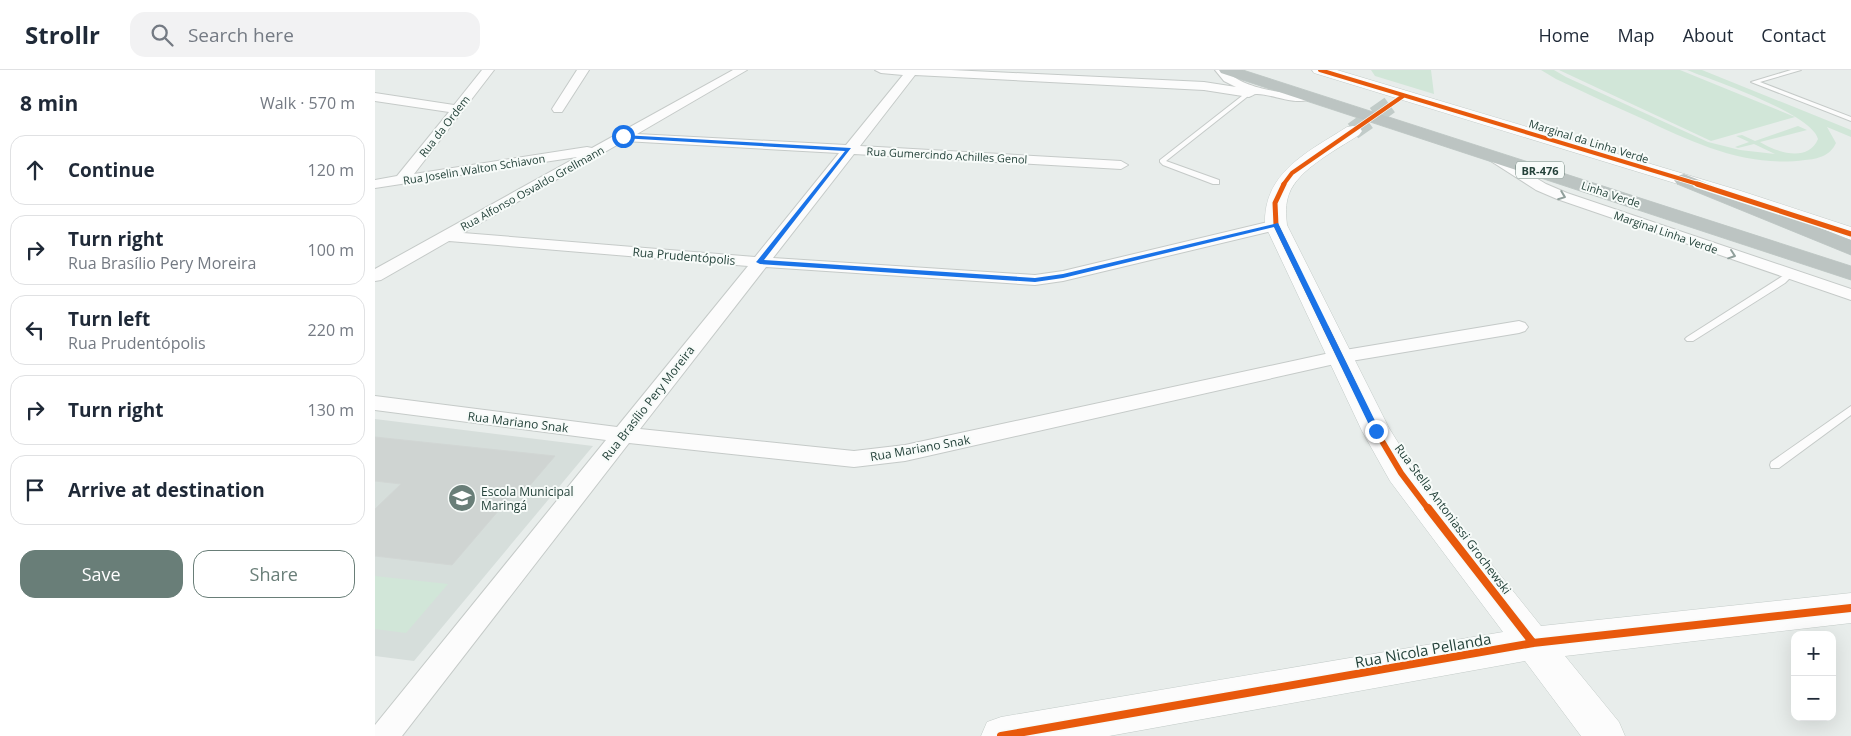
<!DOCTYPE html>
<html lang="en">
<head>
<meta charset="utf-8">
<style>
  body { margin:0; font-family:"Open Sans",sans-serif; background:#f2f2f3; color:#1f2937 }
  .controls { position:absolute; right:15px; bottom:15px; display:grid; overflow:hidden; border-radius:10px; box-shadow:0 5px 20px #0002 }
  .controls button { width:45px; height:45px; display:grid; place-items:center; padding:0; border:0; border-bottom:1px solid #e0e1e3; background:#fff; color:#1f2937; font:25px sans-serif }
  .stop { position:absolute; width:15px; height:15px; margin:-11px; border:4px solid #1a73e8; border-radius:50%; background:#fff }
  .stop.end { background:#1a73e8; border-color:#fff; box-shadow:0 1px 5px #0008 }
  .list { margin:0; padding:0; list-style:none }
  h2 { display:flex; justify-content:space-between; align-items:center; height:65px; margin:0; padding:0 20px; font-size:21px }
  h2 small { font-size:16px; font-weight:400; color:#747a83 }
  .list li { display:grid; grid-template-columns:32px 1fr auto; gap:15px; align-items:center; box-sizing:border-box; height:70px; margin:0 10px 10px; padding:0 10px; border:1px solid #e0e1e3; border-radius:15px }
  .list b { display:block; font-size:19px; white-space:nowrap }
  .list p { margin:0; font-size:16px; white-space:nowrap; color:#747a83 }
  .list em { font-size:16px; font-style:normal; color:#747a83 }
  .actions { display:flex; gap:10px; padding:15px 20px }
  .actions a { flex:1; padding:11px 0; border:1px solid #697e78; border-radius:15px; text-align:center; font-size:18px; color:#697e78 }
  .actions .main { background:#697e78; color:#fff }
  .icon { flex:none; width:28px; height:28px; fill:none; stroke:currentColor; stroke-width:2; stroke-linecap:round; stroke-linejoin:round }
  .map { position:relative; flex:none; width:1476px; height:666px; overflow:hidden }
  header { display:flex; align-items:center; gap:30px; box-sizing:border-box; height:70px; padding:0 25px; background:#fff; border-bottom:1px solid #e0e1e3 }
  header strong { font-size:24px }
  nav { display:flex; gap:28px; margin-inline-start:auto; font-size:18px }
  .search { width:350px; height:45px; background:#f2f2f3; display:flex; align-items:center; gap:12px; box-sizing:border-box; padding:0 18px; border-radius:15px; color:#747a83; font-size:19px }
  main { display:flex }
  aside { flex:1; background:#fff }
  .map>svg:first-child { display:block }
  .built { fill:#d6dedb }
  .green { fill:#d1e6d8 }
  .building { fill:#cfd4d2; stroke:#d1d6d4 }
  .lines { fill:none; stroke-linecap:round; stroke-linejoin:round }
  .secondary-tunnel { stroke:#c1cbc8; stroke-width:18; stroke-dasharray:18 9; stroke-linecap:butt }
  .lane-casing { stroke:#c5cac8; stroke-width:2 }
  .street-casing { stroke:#c5cac8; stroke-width:2 }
  .secondary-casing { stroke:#c3cbc8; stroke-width:1 }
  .highway-casing { stroke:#c3ccc9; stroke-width:1 }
  .lane { fill:#fcfcfc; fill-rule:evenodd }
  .street { fill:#fcfcfc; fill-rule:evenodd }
  .secondary { fill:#fcfcfc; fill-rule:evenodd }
  .highway { fill:#bcc4c2; fill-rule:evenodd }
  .cycleway-far3-casing { stroke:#f7fbf9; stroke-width:5.5 }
  .cycleway-far2-casing { stroke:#f7fbf9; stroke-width:8 }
  .cycleway-far1-casing { stroke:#f7fbf9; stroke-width:9 }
  .cycleway-casing { stroke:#f7fbf9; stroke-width:11 }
  .cycleway-far3 { stroke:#e8590c; stroke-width:4 }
  .cycleway-far2 { stroke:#e8590c; stroke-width:5 }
  .cycleway-far1 { stroke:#e8590c; stroke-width:6 }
  .cycleway { stroke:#e8590c; stroke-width:8 }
  .oneway { stroke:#909f9b }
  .route { fill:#1a73e8 }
  .labels { text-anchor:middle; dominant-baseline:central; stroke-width:4; stroke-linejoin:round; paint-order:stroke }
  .far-street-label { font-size:11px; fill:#24423a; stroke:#f7fbf9 }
  .shield { fill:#f7fbf9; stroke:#637a73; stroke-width:1 }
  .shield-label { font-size:11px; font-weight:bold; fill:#24423a }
  .street-label { font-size:12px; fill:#24423a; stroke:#f7fbf9 }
  .poi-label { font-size:12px; fill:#24423a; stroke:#f7fbf9; text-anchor:start }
  .near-street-label { font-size:15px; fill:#24423a; stroke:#f7fbf9 }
</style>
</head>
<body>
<header>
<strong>Strollr</strong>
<div class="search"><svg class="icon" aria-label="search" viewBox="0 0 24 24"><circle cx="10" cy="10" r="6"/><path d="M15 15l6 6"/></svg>Search here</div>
<nav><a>Home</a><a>Map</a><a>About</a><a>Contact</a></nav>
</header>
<main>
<aside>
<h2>8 min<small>Walk · 570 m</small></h2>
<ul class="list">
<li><svg class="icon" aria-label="ahead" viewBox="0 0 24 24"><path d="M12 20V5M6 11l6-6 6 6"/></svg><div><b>Continue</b></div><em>120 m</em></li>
<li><svg class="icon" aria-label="right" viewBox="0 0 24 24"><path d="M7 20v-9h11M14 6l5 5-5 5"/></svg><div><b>Turn right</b><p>Rua Brasílio Pery Moreira</p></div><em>100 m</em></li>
<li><svg class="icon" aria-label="left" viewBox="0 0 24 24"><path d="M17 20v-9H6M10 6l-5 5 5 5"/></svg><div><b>Turn left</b><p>Rua Prudentópolis</p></div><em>220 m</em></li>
<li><svg class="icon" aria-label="right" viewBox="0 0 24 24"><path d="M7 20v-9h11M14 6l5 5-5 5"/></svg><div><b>Turn right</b></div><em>130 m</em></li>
<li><svg class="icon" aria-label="arrive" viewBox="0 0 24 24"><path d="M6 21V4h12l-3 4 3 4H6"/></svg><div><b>Arrive at destination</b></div></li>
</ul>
<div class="actions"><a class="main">Save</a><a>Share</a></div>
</aside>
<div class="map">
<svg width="1476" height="666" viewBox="0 0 1476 666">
  <rect width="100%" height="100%" fill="#e8edeb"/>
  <path class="built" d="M0,349L218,376L39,591L0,586Z"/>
  <path class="green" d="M996,0H1056L1059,24L1000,6Z
    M1166,0H1179L1191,7L1333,72L1365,80L1400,84L1379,74L1363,78L1360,77L1374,72L1361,66L1367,65L1380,71L1423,56L1432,60L1385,72C1401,82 1433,93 1443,69C1436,43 1339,11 1312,0H1327L1476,60V67L1452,57L1461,73C1455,86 1443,89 1430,90C1372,98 1319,73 1268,49C1239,36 1210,23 1181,9Z
    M1184,0H1305L1420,47L1336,71Z
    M0,506L73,514L31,563L0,559Z"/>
  <path class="building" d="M0,367L180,386L145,427L136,426L77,495L0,486V439L26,414L0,411Z"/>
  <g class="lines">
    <path class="secondary-tunnel" d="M978,61L1019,32"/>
    <g class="lane-casing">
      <path id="lane" d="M1416,0H1426L1385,12L1476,47V51L1376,12Z
        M872,22L877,23L791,91L844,110V114H838L788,95L785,92V90Z
        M1414,202L1418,205L1410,213L1318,271H1312L1310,269L1312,267Z
        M1476,336V345L1404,398H1396L1395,395L1396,392Z"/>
    </g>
    <g class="street-casing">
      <path id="street" d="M107,0H119L39,104L212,77L217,78L358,0H372L262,64L471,75L528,5L506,3L500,0H576L829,12L861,17L849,11L840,0H852C862,15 895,21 913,23C921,24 933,20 939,26C926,39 896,23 881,24C879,24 877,26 874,27L829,20L540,5L485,76L746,91L753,95L746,99L479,84L398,188L660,205L688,201L901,150L906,152L909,155L906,158L901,160L688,211L660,215L391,197L265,359L479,381L530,375L964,281L1144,251L1150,253L1153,257L1150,261L1144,263L964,293L530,391L479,397L254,373L27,666H0V655L231,370L0,340V326L242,357L373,196L74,171L6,210L0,211V199L202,87L0,118V110L22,106L74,42L0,31V23L79,35ZM249,71L464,83L380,187L88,163Z
        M202,0H214L187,42H179L177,39Z
        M1116,81L1171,114L1192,123L1476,219V230L1182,129L1161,120L1111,88L1109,85Z"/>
    </g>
    <g class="secondary-casing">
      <path id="secondary" d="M937,0H962L1366,121L1476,157V170L1352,129L939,3Z
        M978,56L984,57L987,61L984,65C963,79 923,99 914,124C910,135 911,144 912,155L1014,358L1037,395L1166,556L1476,523V553L1190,586L1244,652L1250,666H1206L1150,591L734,666H606L612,652L626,647L1128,562L1015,411L987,361L890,155C888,102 933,82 972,57Z"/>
    </g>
    <g class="highway-casing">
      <path id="highway" d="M844,0H868L1476,196V210L846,3Z
        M1309,104L1476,170V185L1302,114L1299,110L1302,106Z"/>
    </g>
    <use href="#lane" class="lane"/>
    <use href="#street" class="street"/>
    <use href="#secondary" class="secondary"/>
    <use href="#highway" class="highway"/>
    <g class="cycleway-far3-casing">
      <path id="cycleway-far3" d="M945,0L1326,115
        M908,115L917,103L1028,26"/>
    </g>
    <g class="cycleway-far2-casing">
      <path id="cycleway-far2" d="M909,114L900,133L901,155L951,259
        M1322,114L1476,164"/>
    </g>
    <g class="cycleway-far1-casing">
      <path id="cycleway-far1" d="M951,258L1001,361L1026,403L1054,440"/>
    </g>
    <g class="cycleway-casing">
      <path id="cycleway" d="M1053,438L1158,573
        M626,666L1158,573L1476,538"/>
    </g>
    <use href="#cycleway-far3" class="cycleway-far3"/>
    <use href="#cycleway-far2" class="cycleway-far2"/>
    <use href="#cycleway-far1" class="cycleway-far1"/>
    <use href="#cycleway" class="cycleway"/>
  </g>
  <defs><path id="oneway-chevron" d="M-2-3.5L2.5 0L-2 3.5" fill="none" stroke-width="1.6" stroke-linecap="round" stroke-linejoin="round" transform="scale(1.25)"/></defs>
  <g class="oneway">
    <use href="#oneway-chevron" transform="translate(1187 126) rotate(21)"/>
    <use href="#oneway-chevron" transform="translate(1357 185) rotate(19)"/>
  </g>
  <path class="route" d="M248,65L476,78L389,190L660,208L688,204L903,153L1005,361L1001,364L997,361L899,157L688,208L660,212L385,194L381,192L382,191L470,81L246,68Z"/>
  <defs>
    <g id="school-disc" transform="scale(1.4375)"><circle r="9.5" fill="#697e78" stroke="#f7fbf9"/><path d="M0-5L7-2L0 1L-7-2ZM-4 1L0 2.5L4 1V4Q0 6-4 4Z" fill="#fff"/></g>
  </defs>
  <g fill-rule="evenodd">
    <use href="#school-disc" x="87" y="428"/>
  </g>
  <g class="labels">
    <g class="far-street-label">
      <text transform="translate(69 56) rotate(-52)">Rua da Ordem</text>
      <text transform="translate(1214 71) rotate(17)">Marginal da Linha Verde</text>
      <text transform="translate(572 85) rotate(3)">Rua Gumercindo Achilles Genol</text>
      <text transform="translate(99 99) rotate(-9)">Rua Joselin Walton Schiavon</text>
      <text transform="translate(157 118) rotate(-29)">Rua Alfonso Osvaldo Grellmann</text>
      <text transform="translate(1236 124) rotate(18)">Linha Verde</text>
      <text transform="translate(1291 162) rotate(19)">Marginal Linha Verde</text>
    </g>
    <rect class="shield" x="1141" y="91.5" width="48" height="17" rx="4"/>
    <g class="shield-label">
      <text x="1165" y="100">BR-476</text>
    </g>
    <g class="street-label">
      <text transform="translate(309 186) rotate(5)">Rua Prudentópolis</text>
      <text transform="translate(273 333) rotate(-52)">Rua Brasílio Pery Moreira</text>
      <text transform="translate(143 352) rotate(7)">Rua Mariano Snak</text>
      <text transform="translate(545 378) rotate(-10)">Rua Mariano Snak</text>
      <text transform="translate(1078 449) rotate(53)">Rua Stella Antoniassi Grochewski</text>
    </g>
    <g class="poi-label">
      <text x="106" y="421">Escola Municipal<tspan x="106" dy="14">Maringá</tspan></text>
    </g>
    <g class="near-street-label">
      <text transform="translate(1048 580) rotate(-10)">Rua Nicola Pellanda</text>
    </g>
  </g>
</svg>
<div class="controls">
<button>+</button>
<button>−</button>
</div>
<div class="stop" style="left:248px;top:66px"></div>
<div class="stop end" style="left:1001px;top:361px"></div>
</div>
</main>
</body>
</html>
